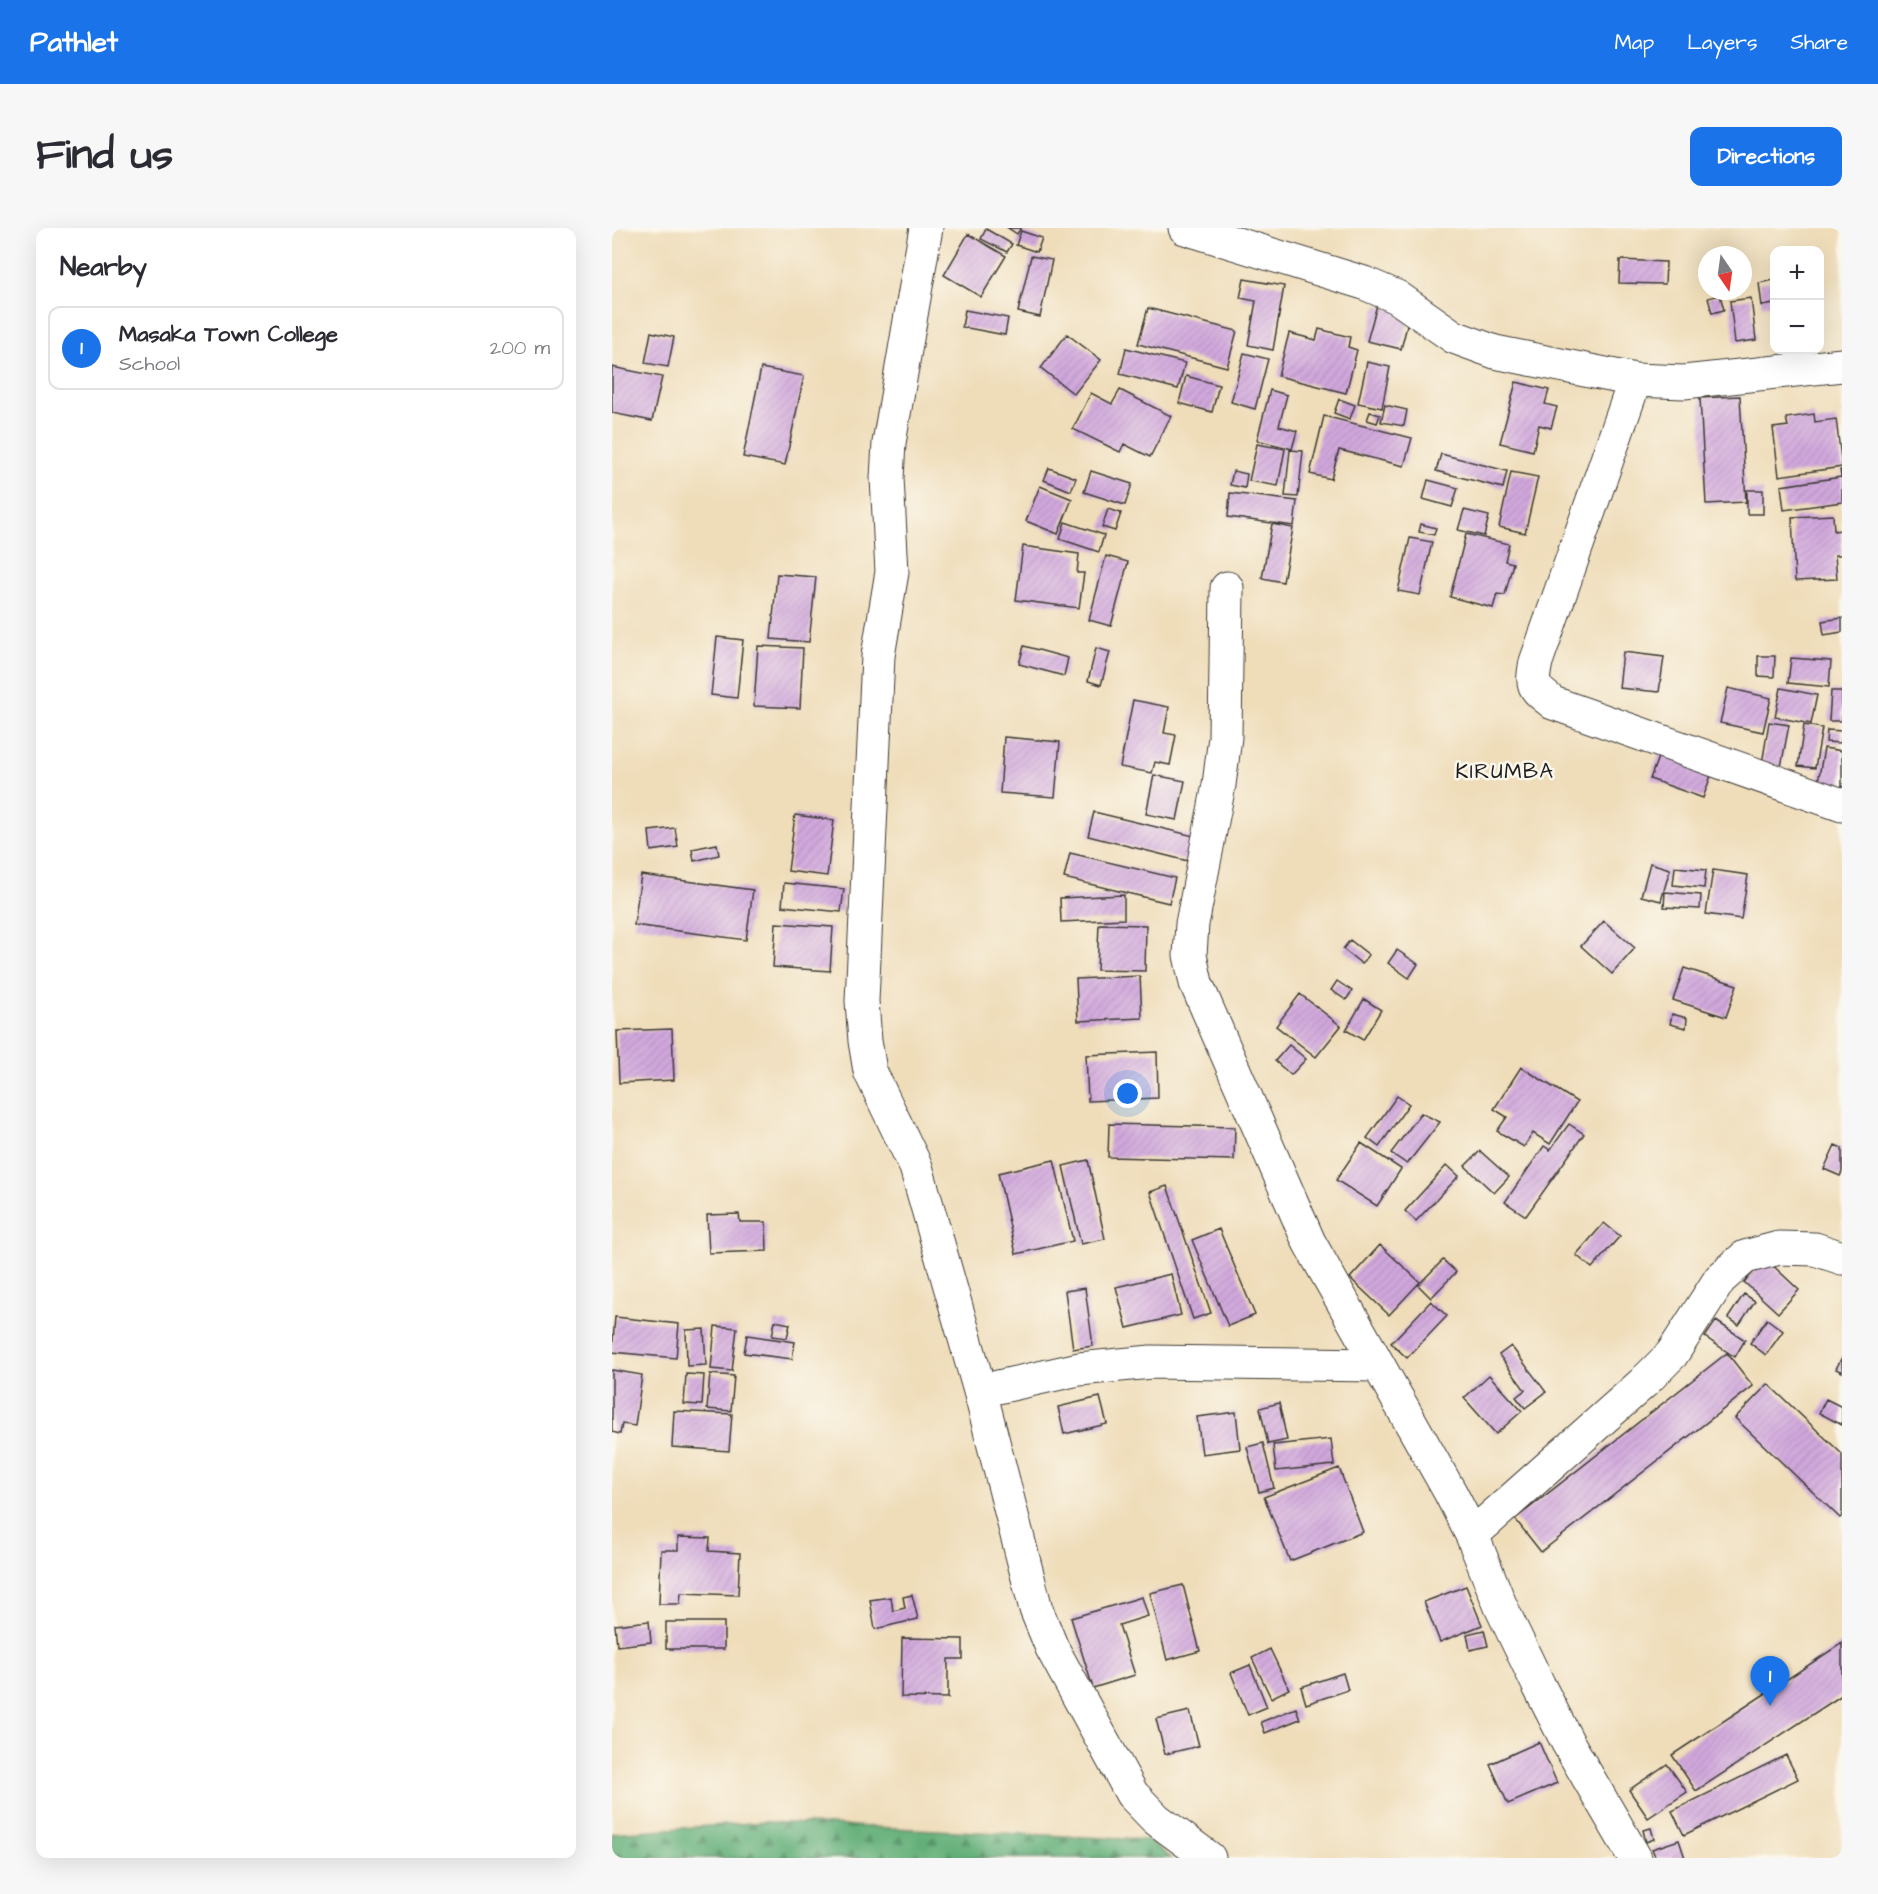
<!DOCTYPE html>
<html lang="en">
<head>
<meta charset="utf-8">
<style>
  body { margin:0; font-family:"Architects Daughter",sans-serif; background:#f7f7f7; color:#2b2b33 }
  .controls { position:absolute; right:18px; top:18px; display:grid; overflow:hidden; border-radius:12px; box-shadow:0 6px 24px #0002 }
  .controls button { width:54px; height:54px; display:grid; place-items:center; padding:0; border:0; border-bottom:2px solid #e1e1e2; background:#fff; color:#2b2b33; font:30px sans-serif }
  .compass { position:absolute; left:1086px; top:18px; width:54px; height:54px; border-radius:50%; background:#fff; box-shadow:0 6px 24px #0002; rotate:167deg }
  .you { position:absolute; left:516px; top:866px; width:21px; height:21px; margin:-15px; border:4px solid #fff; border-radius:50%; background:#1a73e8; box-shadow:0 0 0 9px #1a73e833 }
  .badge { display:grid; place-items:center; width:39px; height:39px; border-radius:50%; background:#1a73e8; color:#fff; font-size:20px; font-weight:700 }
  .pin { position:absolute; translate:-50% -50px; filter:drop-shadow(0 2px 3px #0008) }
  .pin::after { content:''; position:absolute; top:32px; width:21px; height:18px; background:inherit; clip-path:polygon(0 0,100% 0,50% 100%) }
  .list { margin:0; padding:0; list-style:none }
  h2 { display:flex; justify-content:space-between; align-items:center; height:78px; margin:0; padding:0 24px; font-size:26px }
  h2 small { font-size:20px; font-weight:400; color:#7c7c81 }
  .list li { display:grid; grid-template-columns:39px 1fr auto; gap:18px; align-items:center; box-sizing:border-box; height:84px; margin:0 12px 12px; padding:0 12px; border:2px solid #e1e1e2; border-radius:12px }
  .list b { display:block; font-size:22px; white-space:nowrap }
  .list p { margin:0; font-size:20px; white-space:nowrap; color:#7c7c81 }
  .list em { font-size:20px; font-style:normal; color:#7c7c81 }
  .map { position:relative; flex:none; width:1230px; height:1630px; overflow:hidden; border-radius:12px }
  header { display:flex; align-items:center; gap:36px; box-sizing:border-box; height:84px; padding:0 30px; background:#1a73e8; color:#fff }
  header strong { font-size:28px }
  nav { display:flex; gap:33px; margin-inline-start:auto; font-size:21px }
  .intro { display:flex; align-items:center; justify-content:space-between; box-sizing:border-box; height:144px; padding:0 36px }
  h1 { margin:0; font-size:42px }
  .button { padding:15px 27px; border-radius:12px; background:#1a73e8; color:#fff; font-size:21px; font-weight:700 }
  main { display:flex; gap:36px; padding:0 36px }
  aside { flex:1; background:#fff; border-radius:12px; box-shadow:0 6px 24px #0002 }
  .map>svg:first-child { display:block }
  .forest { fill:url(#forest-firs); stroke:#3f664a; stroke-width:1.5 }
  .building { fill:url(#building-hatch) }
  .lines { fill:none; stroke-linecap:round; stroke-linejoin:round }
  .minor-casing { stroke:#3c3934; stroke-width:35 }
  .minor { stroke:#fff; stroke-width:33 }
  .labels { text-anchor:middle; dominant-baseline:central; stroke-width:5; stroke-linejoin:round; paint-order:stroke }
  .quarter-label { font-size:21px; letter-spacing:1.5px; fill:#1c1c1c; stroke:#fbf7ec }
</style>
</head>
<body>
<header>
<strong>Pathlet</strong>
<nav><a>Map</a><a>Layers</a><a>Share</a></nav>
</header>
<div class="intro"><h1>Find us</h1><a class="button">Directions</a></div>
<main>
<aside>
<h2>Nearby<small></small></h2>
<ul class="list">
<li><span class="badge">1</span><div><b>Masaka Town College</b><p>School</p></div><em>200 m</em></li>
</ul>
</aside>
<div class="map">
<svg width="1230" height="1630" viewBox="0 0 1230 1630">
  <defs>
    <pattern id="forest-firs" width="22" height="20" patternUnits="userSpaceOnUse" patternTransform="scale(1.5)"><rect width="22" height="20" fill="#62af78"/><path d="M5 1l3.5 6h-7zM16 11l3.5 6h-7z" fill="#508e62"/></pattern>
    <pattern id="building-hatch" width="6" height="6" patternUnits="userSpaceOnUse" patternTransform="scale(1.5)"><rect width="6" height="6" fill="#d1a8dd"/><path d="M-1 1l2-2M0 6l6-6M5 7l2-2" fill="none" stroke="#b390bd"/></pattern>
  </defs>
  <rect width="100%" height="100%" fill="#fbf7ec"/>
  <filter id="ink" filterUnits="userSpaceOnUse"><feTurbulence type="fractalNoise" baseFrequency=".0167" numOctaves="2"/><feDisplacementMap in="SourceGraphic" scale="12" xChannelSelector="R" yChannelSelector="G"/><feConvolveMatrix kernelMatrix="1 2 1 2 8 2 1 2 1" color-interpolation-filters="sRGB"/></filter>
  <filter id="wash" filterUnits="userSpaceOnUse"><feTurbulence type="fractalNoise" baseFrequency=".008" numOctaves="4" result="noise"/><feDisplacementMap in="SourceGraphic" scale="24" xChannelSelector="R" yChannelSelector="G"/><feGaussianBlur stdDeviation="1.35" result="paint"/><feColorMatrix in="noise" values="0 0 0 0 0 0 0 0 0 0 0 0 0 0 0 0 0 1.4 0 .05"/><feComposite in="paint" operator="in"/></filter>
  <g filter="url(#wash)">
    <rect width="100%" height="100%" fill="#efddba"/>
    <path class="forest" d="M154,1594L536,1612L559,1630H0V1605Z"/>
    <g id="blocks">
      <path class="building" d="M396,0H409L405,6Z
        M374,1L400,16L395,24L369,11Z
        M409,3L430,10L425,24L404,17Z
        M356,6L394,28L369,69L332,47Z
        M419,28L440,32L428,89L406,84Z
        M1008,32L1054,34L1053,56L1007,55Z
        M632,51L672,58L661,122L636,117L644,73L628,70Z
        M1162,52V76L1150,78L1147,55Z
        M1108,67L1112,82L1100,85L1096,70Z
        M1139,70L1144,112L1123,115L1118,73Z
        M765,77L798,86L789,121L755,113Z
        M536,80L625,103L615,139L526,116Z
        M353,82L396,90L393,107L350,99Z
        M707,101L738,109L736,119L745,122L734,165L666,148L677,105L704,112Z
        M39,104L62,109L56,139L33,135Z
        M455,106L489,132L462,166L429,140Z
        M514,120L573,135L566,161L508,146Z
        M632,125L656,131L643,181L619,174Z
        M755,134L778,139L770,180L746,175Z
        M0,139L50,149L40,193L0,185Z
        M149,140L192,148L173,237L131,229Z
        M574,148L607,157L600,184L567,175Z
        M904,154L937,162L933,176L945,179L939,200L927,197L921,223L888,215Z
        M508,162L559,188L538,229L512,216L508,224L461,201L479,165L500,176Z
        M658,162L675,167L667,198L685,203L680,221L645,212Z
        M1128,168L1134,274L1094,276L1088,170Z
        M727,171L743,177L738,191L722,185Z
        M773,177L795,182L792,198L769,194Z
        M758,184L768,187L765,195L755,192Z
        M1202,186L1203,194L1224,191L1230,239L1167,248L1161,200L1176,198L1174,190Z
        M712,188L800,210L792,238L727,222L719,251L698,246Z
        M645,216L673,221L666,258L637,253Z
        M678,222L691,223L686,269L673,268Z
        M829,226L895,243L891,260L824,243Z
        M437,240L464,250L459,263L432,252Z
        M1228,242H1230V274L1172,282L1169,258L1229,249Z
        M479,243L520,256L513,277L472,264Z
        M621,243L635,246L633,260L618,257Z
        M899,244L926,249L913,305L887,299Z
        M816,252L846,260L840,279L811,271Z
        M428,258L460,271L446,306L414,293Z
        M1135,262H1151V286H1135Z
        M618,265L685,273L682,298L616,289Z
        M496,281L509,285L503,303L490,299Z
        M852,282L877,288L872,308L846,302Z
        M1221,287L1222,303L1229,302L1230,325V327H1223L1225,351L1183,353L1180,289Z
        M453,294L492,307L487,324L448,311Z
        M660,296L681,300L671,354L650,350Z
        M809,296L824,300L822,307L807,304Z
        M854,306L897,316L893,333L901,335L893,367L885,366L881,380L838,369Z
        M798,310L820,314L808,367L786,363Z
        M411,318L467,326L465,345H472L467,380L404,372Z
        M494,328L516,334L499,398L477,392Z
        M165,346L204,349L197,414L159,411Z
        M1230,390V404L1212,407L1210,393Z
        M105,409L131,412L125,470L99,467Z
        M146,418L191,420L188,480L142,478Z
        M412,418L456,430L452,448L407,436Z
        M484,420L498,424L489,457L476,453Z
        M1011,424L1052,429L1047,464L1007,460Z
        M1146,428H1163L1162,449L1146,448Z
        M1179,430L1219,433L1217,459L1176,455Z
        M1116,460L1159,470L1151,504L1108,495Z
        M1169,460L1205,467L1199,496L1163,489Z
        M1219,463H1230V493H1217Z
        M521,472L557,479L552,505L564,507L558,537L543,534L540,545L508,539Z
        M1157,494L1177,497L1169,539L1150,536Z
        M1192,497L1210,500L1203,540L1186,538Z
        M1215,502L1230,503L1229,515L1214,514Z
        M392,509L448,514L443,569L388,565Z
        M1212,520L1230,523V564L1205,560Z
        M1049,521L1102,539L1091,570L1038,551Z
        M542,547L573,553L565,592L534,586Z
        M482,584L586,609L580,634L476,608Z
        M183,587L222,592L215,648L176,643Z
        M63,600L66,619L39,623L37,603Z
        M105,616L107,627L82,633L80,621Z
        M458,625L563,650L557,675L452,650Z
        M1038,635L1058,641L1049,673L1029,668Z
        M1063,639L1094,642L1092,660L1061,657Z
        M1101,642L1136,647L1129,691L1094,686Z
        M29,647L141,662L134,712L22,697Z
        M172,655L232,661L229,684L170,678Z
        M1053,664L1089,667L1088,681L1052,679Z
        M512,667V691L449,694L448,670Z
        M992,693L1023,720L1000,746L969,718Z
        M164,695L221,699L218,743L161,739Z
        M487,696L534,697L533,743L485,742Z
        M738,712L757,727L750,736L731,721Z
        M785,722L806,736L797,750L776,735Z
        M1072,740L1125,757L1114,789L1061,772Z
        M528,748L530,790L466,793L464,751Z
        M725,753L740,763L734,772L719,762Z
        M688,766L729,798L704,829L664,798Z
        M752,771L769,782L751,812L734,802Z
        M1060,786L1075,790L1074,800L1058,796Z
        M60,801L62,852L7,855L5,803Z
        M677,817L694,831L679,847L663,833Z
        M545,824L546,870L476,873L474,827Z
        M909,839L965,874L938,916L921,905L912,919L885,903L895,889L882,881Z
        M785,868L797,876L767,919L755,910Z
        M809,885L828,894L795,936L779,925Z
        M497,896L623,899L622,932L496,929Z
        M957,896L972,906L914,988L893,974L932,918L938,922Z
        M749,915L789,941L765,978L724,952Z
        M1223,917L1230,920V944L1228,948L1212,941Z
        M868,923L897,949L882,965L853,938Z
        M442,932L461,1013L404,1026L386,945Z
        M476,932L493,1011L469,1016L451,938Z
        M835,937L847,948L804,993L793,983Z
        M555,958L599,1085L581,1091L538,964Z
        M127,986L128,994H154L155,1023L97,1025L95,987Z
        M992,995L1008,1008L980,1040L964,1027Z
        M607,1001L643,1087L616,1098L580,1012Z
        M768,1017L808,1054L777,1087L738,1050Z
        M1154,1031L1187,1062L1166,1085L1132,1054Z
        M831,1032L844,1044L819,1070L806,1057Z
        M559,1046L569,1087L515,1100L504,1059Z
        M473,1060L481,1118L461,1121L453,1063Z
        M1132,1066L1143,1073L1127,1097L1116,1090Z
        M819,1073L835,1088L795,1130L779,1115Z
        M3,1089L67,1096L64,1130L0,1124Z
        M1155,1091L1171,1103L1154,1127L1138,1115Z
        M163,1093L178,1096L175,1110L160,1108Z
        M1104,1093L1133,1112L1123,1129L1093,1109Z
        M103,1098L125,1100L120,1143L99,1141Z
        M92,1101L94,1137L75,1138L74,1102Z
        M135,1107L183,1114L180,1131L132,1125Z
        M899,1118L934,1164L913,1180L904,1169L913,1162L887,1127Z
        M1115,1125L1141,1158L929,1324L903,1291Z
        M1230,1129V1144L1224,1141Z
        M0,1142L30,1147L23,1198L10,1196L8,1206L0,1204Z
        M74,1146L92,1147L90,1177L72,1176Z
        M98,1146L122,1148L119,1183L95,1181Z
        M877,1147L910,1183L884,1206L852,1170Z
        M1156,1156L1230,1226V1288L1228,1290L1123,1190Z
        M488,1169L495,1196L452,1206L446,1179Z
        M1214,1171L1230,1179V1197L1207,1185Z
        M667,1175L675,1212L656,1216L648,1180Z
        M62,1183L120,1186L117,1223L60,1219Z
        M624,1184L628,1221L590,1226L585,1189Z
        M719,1211L722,1237L664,1243L661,1217Z
        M651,1215L662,1260L647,1264L635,1219Z
        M727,1240L751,1304L678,1333L652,1269Z
        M66,1309L98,1310L97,1323L128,1325L126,1367L69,1365L68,1376H47L49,1322H66Z
        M571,1357L588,1423L555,1432L538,1365Z
        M854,1358L870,1397L828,1414L812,1374Z
        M300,1367L306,1391L263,1401L258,1372L279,1369L281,1383L293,1380L291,1369Z
        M530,1369L536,1388L507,1397L523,1447L481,1460L459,1390Z
        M37,1393L39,1414L5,1418L3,1397Z
        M54,1394H112V1421H54Z
        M872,1402L876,1418L858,1422L855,1406Z
        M290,1410L351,1411V1431H336V1470L289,1469Z
        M1230,1415V1467L1084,1563L1060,1527Z
        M658,1421L677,1461L659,1470L640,1430Z
        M638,1437L655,1479L636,1487L619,1445Z
        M731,1445L736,1462L694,1476L689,1459Z
        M684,1480L688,1491L653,1505L649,1494Z
        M578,1483L587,1518L553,1526L544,1491Z
        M927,1514L945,1555L896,1576L878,1536Z
        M1174,1527L1186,1551L1072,1607L1060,1583Z
        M1055,1536L1075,1564L1036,1590L1017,1562Z
        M1039,1600L1042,1611L1034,1614L1031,1602Z
        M1067,1612L1073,1630H1044L1040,1621Z"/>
    </g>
  </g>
  <g filter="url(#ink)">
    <use href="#blocks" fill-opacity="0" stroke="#3c3934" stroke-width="1.5"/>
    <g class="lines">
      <g class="minor-casing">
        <path id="minor" d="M314,0L277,215L275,250L280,344L266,428L250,773L253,813L258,843L304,939L368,1163L424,1381L440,1420L520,1566L544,1591L597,1630
          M573,0L752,55L785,69L842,109L883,124L1023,152L1072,154L1230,137
          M1023,152L924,434C919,459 921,459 941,475L1230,577
          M615,360L613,509L607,557L580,696L578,727L584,755L697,1014L838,1264L860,1307L889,1379L927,1458L956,1515L1023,1630
          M368,1163L467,1141L539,1134L766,1137
          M860,1307L1031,1155L1060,1126L1108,1051L1133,1029L1167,1020L1203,1021L1230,1030"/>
      </g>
      <use href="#minor" class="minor"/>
    </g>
  </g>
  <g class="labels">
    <g class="quarter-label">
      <text x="893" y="543">KIRUMBA</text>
    </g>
  </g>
</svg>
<div class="controls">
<button>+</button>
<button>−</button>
</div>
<svg class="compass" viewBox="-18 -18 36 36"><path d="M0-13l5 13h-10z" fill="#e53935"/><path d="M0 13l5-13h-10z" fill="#7c7c81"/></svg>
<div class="you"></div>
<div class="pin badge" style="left:1158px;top:1478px">1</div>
</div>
</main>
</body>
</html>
